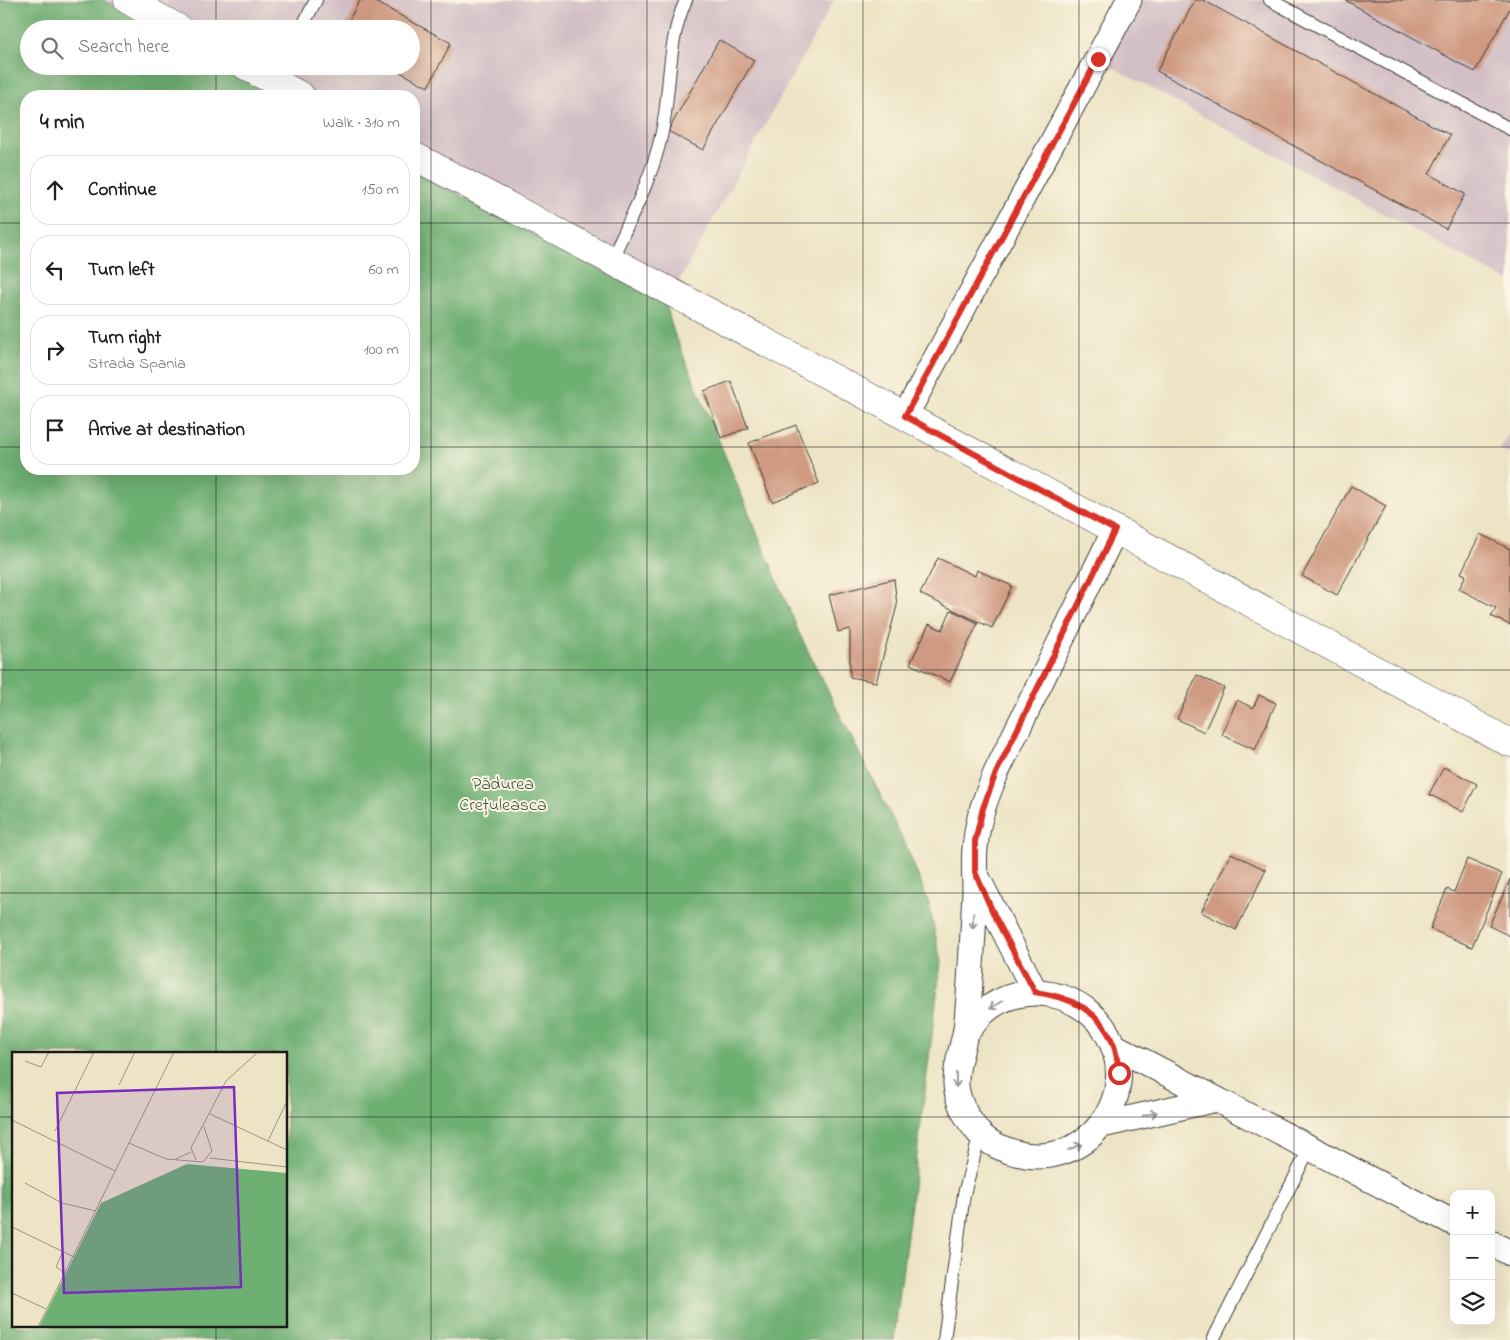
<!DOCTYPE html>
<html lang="en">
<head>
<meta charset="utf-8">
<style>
  body { margin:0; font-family:"Indie Flower",sans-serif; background:#f2f2f2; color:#202124 }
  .controls { position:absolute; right:15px; bottom:15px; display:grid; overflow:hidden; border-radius:10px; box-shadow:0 5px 20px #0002 }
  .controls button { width:45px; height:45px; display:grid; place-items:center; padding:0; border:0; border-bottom:1px solid #e0e0e0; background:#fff; color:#202124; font:25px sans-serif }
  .stop { position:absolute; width:15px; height:15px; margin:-11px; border:4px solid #d93025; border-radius:50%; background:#fff }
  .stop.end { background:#d93025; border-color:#fff; box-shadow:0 1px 5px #0008 }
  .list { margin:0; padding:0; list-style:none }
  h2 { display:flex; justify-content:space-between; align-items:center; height:65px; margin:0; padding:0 20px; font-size:21px }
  h2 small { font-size:16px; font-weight:400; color:#757577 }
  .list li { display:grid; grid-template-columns:32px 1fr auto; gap:15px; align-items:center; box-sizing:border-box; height:70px; margin:0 10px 10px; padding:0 10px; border:1px solid #e0e0e0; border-radius:20px }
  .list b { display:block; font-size:19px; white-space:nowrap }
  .list p { margin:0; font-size:16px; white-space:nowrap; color:#757577 }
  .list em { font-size:16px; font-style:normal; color:#757577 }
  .icon { flex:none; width:28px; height:28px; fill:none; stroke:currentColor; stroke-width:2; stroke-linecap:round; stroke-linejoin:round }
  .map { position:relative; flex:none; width:1510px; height:1340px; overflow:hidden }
  .search { position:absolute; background:#fff; box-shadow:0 5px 20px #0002; left:20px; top:20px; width:400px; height:55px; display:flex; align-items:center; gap:12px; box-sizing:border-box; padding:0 18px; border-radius:28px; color:#757577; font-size:19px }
  .panel { position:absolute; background:#fff; box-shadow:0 5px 20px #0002; left:20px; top:90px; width:400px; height:385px; border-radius:20px }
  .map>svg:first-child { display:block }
  .industrial { fill:#d2bec5 }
  .forest { fill:#6eaf72; stroke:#456647; fill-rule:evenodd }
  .building { fill:#cf9a81 }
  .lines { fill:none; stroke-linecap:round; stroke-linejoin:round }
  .service-casing { stroke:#3b3a35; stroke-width:14 }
  .minor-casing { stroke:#3b3a35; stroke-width:27 }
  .secondary-casing { stroke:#3b3a35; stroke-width:29 }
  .service { stroke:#fff; stroke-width:12 }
  .minor { stroke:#fff; stroke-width:25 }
  .secondary { stroke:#fff; stroke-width:28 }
  .oneway { stroke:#999 }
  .route { stroke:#d93025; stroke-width:6 }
  .grid { fill:none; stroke:#1c1c1c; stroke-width:1; stroke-opacity:0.55 }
  .labels { text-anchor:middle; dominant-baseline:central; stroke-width:4; stroke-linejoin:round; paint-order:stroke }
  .park-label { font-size:18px; fill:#425940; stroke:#fcf5e5 }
  .inset-road { fill:none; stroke:#999481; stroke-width:1 }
  .view { fill:#7b2cbf; fill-opacity:0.15; stroke:#7b2cbf; stroke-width:2.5 }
  .inset-edge { fill:none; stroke:#1c1c1c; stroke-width:2.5 }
</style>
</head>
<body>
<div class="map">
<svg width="1510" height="1340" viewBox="0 0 1510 1340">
  <rect width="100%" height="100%" fill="#fcf5e5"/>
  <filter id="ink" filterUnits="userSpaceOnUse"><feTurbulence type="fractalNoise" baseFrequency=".02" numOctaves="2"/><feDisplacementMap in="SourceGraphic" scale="10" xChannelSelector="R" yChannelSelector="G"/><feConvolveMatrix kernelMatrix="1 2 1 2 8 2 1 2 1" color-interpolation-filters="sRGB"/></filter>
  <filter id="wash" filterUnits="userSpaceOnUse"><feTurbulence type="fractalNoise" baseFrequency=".0096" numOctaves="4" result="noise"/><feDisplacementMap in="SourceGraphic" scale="20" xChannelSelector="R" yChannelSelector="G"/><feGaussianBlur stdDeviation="1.12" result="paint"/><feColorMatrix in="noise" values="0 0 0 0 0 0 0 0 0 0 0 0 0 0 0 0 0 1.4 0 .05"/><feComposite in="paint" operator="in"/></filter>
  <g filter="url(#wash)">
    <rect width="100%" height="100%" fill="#ede4c5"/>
    <path class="industrial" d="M104,0H834L666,305L414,171V96H276L222,66H411V29H155Z
      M1129,0H1510V282L1097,59Z
      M1510,431V455L1500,450Z"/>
    <path class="forest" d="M0,0H104L155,29H29V66H222L275,96H26V469H414V171L666,305L674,333L799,633L908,850L929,904L941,962L894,1340H0ZM14,1054H286V1326H14Z"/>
    <g id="blocks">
      <path class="building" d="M360,0H372L451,43L428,87L389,66H411V29H344Z
        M1195,0H1203L1450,135L1429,174L1465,194L1446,229L1157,71Z
        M1345,0H1510V8L1475,72Z
        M719,40L754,60L703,150L668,131Z
        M731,381L748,428L721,438L704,391Z
        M796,425L819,483L772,502L749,443Z
        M1351,486L1386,506L1337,595L1302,576Z
        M1480,534L1510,549V625L1491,616L1496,608L1459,589L1466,575L1461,573Z
        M938,558L975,576L977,570L1012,586L992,628L920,594Z
        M894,579L897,606L876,682L850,677V629L838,632L829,595Z
        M951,610L978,623L950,682L910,664L929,624L942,630Z
        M1197,675L1224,688L1204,732L1177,719Z
        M1259,695L1276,703L1255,750L1222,735L1237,700L1253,708Z
        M1444,767L1477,784L1463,812L1429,794Z
        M1231,853L1266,870L1236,930L1201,912Z
        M1467,859L1502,874L1472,947L1430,929L1447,889L1454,892Z
        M1510,879V936L1489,926Z"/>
    </g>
  </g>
  <g filter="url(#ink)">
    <use href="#blocks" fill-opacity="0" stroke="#3b3a35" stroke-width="1"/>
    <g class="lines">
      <g class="service-casing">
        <path id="service" d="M1270,0L1510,129
          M301,29L316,0
          M611,260C630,219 653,177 662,132C671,88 667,41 686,0
          M944,1340L964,1194L980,1134
          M1213,1340L1310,1147"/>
      </g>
      <g class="minor-casing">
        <path id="minor" d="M905,416L1129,0
          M977,877L1035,992
          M966,1033C972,1026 977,1018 984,1012C1023,978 1084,992 1108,1035C1143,1097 1085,1172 1016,1153C1004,1150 988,1143 979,1133C968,1120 957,1102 956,1084C955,1061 966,1042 967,1020C971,977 973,934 975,891C975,874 973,857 976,840C978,817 987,795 996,773L1115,530
          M1114,1046L1454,1223
          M1102,1125L1216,1099
          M1491,1243L1510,1253"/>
      </g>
      <g class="secondary-casing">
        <path id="secondary" d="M128,0L179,29
          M246,66L301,96
          M414,156L905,416L1510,743"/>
      </g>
      <use href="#service" class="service"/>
      <use href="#minor" class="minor"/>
      <use href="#secondary" class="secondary"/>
    </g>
    <defs><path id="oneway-shaft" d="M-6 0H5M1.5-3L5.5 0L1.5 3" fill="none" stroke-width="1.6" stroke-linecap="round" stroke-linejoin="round" transform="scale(1.25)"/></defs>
    <g class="oneway">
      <use href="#oneway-shaft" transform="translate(973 921) rotate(92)"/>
      <use href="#oneway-shaft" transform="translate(996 1005) rotate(149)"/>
      <use href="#oneway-shaft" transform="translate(956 1080) rotate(89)"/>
      <use href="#oneway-shaft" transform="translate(1150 1114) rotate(-13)"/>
      <use href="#oneway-shaft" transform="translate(1075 1147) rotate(-24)"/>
    </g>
  </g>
  <g class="lines" filter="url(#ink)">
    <path class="route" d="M1098,59L905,416L1115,530L996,773L983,808L975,841V872L995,917L1035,992C1070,997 1101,1010 1114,1046C1117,1055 1118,1065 1119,1073"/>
  </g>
  <path class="grid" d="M216,0V29M431,0V1340M647,0V1340M863,0V1340M1079,0V1340M1294,0V1340M216,66V96M0,223H26M414,223H1510M0,447H26M414,447H1510M216,469V1054M0,670H1510M0,893H1510M0,1117H14M286,1117H1510M216,1326V1340"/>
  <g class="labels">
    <g class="park-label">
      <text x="503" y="785">Pădurea<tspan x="503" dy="21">Crețuleasca</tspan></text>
    </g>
  </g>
  <g transform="translate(12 1052)">
    <rect width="275" height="275" fill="#ede4c5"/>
    <path d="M175,112L275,121V275H27L89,151Z" fill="#6eaf72"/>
    <path class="inset-road" d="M13,9L29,15L37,0M107,33L123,0M198,62L275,98M0,68L103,119M43,79L82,0M256,89L275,49M117,91L154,107L191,110L200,99L192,75M198,106L275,115M164,107L179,100M184,108L179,96L214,29L246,0M13,131L50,151L84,159M0,175L62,205M51,199L44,215L53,221M0,241L34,257M26,275L162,0"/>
    <path class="view" d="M222,35L229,235L52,241L45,41Z"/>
    <rect width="275" height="275" class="inset-edge"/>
  </g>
</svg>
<div class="controls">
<button>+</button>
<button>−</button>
<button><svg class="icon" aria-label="layers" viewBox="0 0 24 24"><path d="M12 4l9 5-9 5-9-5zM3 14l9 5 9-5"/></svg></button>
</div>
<div class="stop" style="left:1119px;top:1073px"></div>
<div class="stop end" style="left:1098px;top:59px"></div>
<div class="search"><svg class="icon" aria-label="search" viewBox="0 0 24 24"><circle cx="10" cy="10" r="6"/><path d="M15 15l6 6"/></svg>Search here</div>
<section class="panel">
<h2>4 min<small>Walk · 310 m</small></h2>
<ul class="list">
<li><svg class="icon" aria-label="ahead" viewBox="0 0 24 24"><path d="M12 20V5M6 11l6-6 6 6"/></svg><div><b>Continue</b></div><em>150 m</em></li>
<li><svg class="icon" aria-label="left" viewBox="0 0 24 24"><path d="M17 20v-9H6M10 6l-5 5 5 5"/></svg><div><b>Turn left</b></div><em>60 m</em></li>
<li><svg class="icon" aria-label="right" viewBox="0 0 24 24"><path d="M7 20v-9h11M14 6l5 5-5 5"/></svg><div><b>Turn right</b><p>Strada Spania</p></div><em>100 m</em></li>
<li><svg class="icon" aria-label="arrive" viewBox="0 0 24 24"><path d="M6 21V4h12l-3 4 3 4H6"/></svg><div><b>Arrive at destination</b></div></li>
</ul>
</section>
</div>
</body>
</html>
